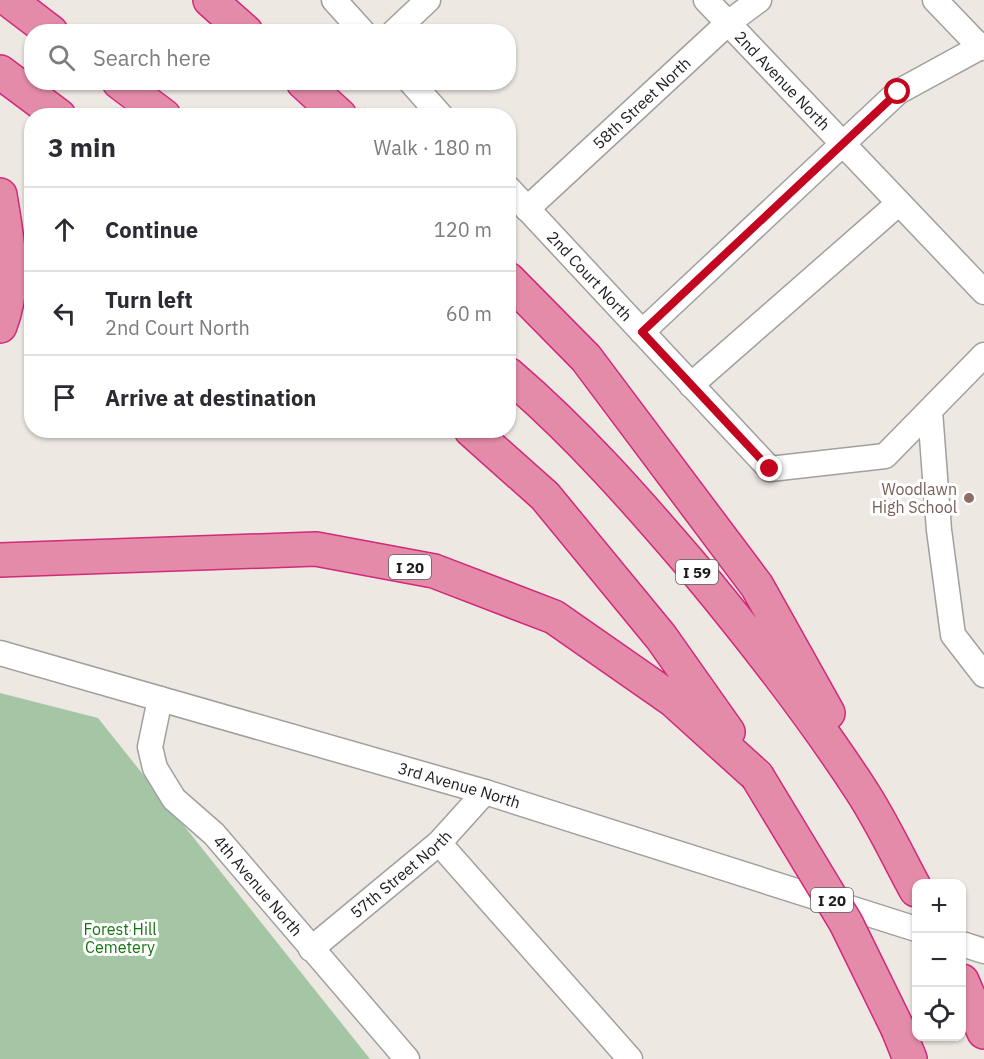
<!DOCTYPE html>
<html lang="en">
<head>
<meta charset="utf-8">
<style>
  body { margin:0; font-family:"IBM Plex Sans",sans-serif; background:#f7f7f7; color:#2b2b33 }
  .controls { position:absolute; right:18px; bottom:18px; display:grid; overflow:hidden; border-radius:12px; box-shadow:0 2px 4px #0004 }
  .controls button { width:54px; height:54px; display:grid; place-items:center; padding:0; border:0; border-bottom:2px solid #e1e1e2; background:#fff; color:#2b2b33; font:30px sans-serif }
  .stop { position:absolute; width:18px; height:18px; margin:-14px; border:4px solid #c20620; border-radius:50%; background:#fff }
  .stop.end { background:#c20620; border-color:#fff; box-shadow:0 2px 6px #0008 }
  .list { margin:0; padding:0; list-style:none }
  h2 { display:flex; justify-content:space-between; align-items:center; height:78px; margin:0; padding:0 24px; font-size:26px }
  h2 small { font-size:20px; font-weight:400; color:#7c7c81 }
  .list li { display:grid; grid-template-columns:39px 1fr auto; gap:18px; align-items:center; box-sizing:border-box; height:84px; padding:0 24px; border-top:2px solid #e1e1e2 }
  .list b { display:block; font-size:22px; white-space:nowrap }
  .list p { margin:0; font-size:20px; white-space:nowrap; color:#7c7c81 }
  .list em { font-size:20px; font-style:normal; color:#7c7c81 }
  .icon { flex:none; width:33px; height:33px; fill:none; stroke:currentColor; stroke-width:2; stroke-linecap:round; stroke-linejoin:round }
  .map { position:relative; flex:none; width:984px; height:1059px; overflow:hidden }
  .search { position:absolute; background:#fff; box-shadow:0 2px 4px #0004; left:24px; top:24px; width:492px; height:66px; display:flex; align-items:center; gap:15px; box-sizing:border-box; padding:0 21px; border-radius:24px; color:#7c7c81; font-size:22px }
  .panel { position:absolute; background:#fff; box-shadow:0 2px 4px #0004; left:24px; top:108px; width:492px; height:330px; border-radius:24px }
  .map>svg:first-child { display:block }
  .cemetery { fill:#a4c6a4 }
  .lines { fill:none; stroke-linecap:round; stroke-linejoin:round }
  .minor-casing { stroke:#a0a0a0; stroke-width:27 }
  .highway-casing { stroke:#d2297a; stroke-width:36 }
  .minor { stroke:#fff; stroke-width:24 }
  .highway { stroke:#e38ba8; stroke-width:33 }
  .highway-bridge-casing { stroke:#d2297a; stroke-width:36; stroke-linecap:butt }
  .highway-bridge { stroke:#e38ba8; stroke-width:33 }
  .route { stroke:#c20620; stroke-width:8 }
  .education-dot { fill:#8d6e63; stroke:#fff; stroke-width:2 }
  .labels { text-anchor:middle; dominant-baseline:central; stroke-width:6; stroke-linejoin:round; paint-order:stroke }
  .shield { fill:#fff; stroke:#606060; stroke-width:1.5 }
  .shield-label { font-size:15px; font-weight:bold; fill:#1c1c1c }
  .street-label { font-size:16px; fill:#1c1c1c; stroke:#fff }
  .education-label { font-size:16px; fill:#785e54; stroke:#fff; text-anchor:end }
  .park-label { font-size:16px; fill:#14760e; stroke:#fff }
</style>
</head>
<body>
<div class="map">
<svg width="984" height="1059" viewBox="0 0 984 1059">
  <rect width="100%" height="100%" fill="#ede8e2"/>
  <path class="cemetery" d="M0,693L98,718L370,1059H0Z"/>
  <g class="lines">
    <g class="minor-casing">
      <g id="minor">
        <path d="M334,0L363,32"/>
        <path id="s1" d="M706,0L984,292"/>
        <path d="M935,0L981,48"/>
        <path d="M394,32L428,0"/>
        <path d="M411,82L441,116"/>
        <path id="s2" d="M508,188L770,469L885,456L984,355"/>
        <path id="s3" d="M527,209L728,23L759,0"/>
        <path d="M642,332L898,92L984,45"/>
        <path d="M691,385L899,203"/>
        <path d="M930,411L939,530L953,635L984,675"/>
        <path id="s4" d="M0,653L485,792L916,929"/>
        <path id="s5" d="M160,699L150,747L155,768L174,799L214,834L407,1059"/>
        <path d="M439,843L630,1059"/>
        <path d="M962,944L984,951"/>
        <path id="s6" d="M311,949L439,843L485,792"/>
      </g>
    </g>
    <g class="highway-casing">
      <path id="highway" d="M9,0L51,32
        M210,0L246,32
        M0,72L59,116
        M119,82L164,116
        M303,82L340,116
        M0,195C7,239 17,283 0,326
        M508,279L586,358L757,586L828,713
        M508,374C577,433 636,500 694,568C753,639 811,713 861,790C882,822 898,857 916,890
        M471,430L545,496L661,637L728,732
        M0,560L316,549L434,571L554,617L673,700L757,776
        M962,981L984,1032
        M898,1029L910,1059"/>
    </g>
    <use href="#minor" class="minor"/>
    <use href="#highway" class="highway"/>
    <g class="highway-bridge-casing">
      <path id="highway-bridge" d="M757,776L846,923L898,1029"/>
    </g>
    <use href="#highway-bridge" class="highway-bridge"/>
  </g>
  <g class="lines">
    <path class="route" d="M770,469L642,332L898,92"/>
  </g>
  <circle class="education-dot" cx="969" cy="498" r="6"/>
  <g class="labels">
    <g class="shield">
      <rect x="389" y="555" width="42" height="24" rx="4.5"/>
      <rect x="676" y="560" width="42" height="24" rx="4.5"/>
      <rect x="811" y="888" width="42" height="24" rx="4.5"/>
    </g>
    <g class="shield-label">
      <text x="410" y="567">I 20</text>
      <text x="697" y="572">I 59</text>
      <text x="832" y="900">I 20</text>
    </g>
    <g class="street-label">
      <text stroke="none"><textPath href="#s1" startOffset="111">2nd Avenue North</textPath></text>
      <text stroke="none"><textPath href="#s3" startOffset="156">58th Street North</textPath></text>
      <text stroke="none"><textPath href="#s2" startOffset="120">2nd Court North</textPath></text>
      <text stroke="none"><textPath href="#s4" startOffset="478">3rd Avenue North</textPath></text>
      <text stroke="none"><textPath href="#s6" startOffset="117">57th Street North</textPath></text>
      <text stroke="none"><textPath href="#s5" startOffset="228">4th Avenue North</textPath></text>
    </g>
    <g class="education-label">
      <text x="957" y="489">Woodlawn<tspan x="957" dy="18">High School</tspan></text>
    </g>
    <g class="park-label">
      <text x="120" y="929">Forest Hill<tspan x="120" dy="18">Cemetery</tspan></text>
    </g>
  </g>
</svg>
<div class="controls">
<button>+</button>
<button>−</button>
<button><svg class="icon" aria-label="locate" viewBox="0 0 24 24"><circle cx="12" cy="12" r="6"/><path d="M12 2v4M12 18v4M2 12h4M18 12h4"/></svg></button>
</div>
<div class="stop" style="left:898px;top:92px"></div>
<div class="stop end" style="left:770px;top:469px"></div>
<div class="search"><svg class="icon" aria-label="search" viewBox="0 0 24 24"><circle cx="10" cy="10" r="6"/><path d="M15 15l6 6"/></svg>Search here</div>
<section class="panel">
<h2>3 min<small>Walk · 180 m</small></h2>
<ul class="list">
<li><svg class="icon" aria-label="ahead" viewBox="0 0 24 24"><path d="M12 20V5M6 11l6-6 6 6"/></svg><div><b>Continue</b></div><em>120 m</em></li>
<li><svg class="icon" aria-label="left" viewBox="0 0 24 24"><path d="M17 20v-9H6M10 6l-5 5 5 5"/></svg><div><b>Turn left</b><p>2nd Court North</p></div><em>60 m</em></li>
<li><svg class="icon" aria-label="arrive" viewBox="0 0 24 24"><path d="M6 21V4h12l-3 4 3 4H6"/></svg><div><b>Arrive at destination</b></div></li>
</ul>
</section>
</div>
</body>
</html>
